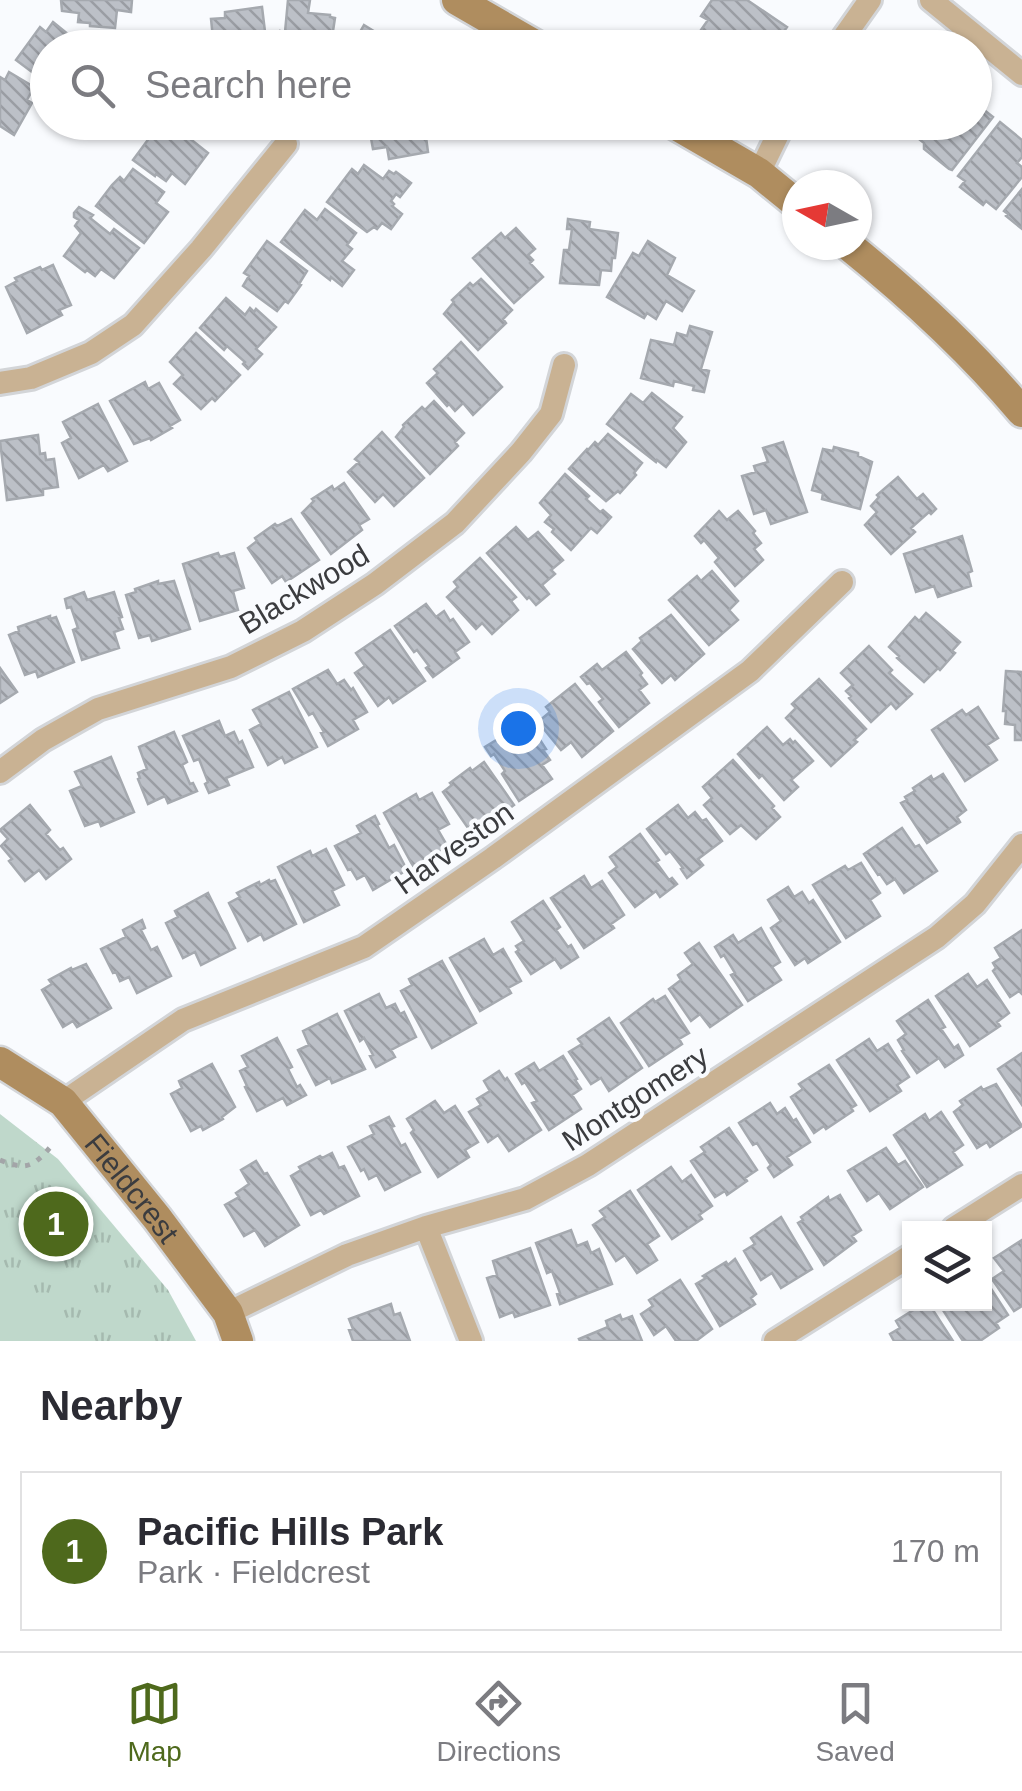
<!DOCTYPE html>
<html lang="en">
<head>
<meta charset="utf-8">
<style>
  body { margin:0; font-family:Arial,sans-serif; background:#f2f2f3; color:#2b2b33 }
  .controls { position:absolute; right:30px; bottom:30px; display:grid; overflow:hidden; border-radius:0px; box-shadow:0 2px 8px #0004 }
  .controls button { width:90px; height:90px; display:grid; place-items:center; padding:0; border:0; border-bottom:2px solid #e1e1e2; background:#fff; color:#2b2b33; font:50px sans-serif }
  .compass { position:absolute; left:782px; top:170px; width:90px; height:90px; border-radius:50%; background:#fff; box-shadow:0 2px 8px #0004; rotate:279deg }
  .you { position:absolute; left:518px; top:728px; width:35px; height:35px; margin:-25px; border:8px solid #fff; border-radius:50%; background:#1a73e8; box-shadow:0 0 0 15px #1a73e833 }
  .badge { display:grid; place-items:center; width:65px; height:65px; border-radius:50%; background:#4e691c; color:#fff; font-size:32px; font-weight:700 }
  .pin { position:absolute; translate:-50% -50%; border:5px solid #fff; box-shadow:0 2px 10px #0006 }
  .list { margin:0; padding:0; list-style:none }
  h2 { display:flex; justify-content:space-between; align-items:center; height:130px; margin:0; padding:0 40px; font-size:42px }
  h2 small { font-size:32px; font-weight:400; color:#7c7c81 }
  .list li { display:grid; grid-template-columns:65px 1fr auto; gap:30px; align-items:center; box-sizing:border-box; height:160px; margin:0 20px 20px; padding:0 20px; border:2px solid #e1e1e2; border-radius:0px }
  .list b { display:block; font-size:38px; white-space:nowrap }
  .list p { margin:0; font-size:32px; white-space:nowrap; color:#7c7c81 }
  .list em { font-size:32px; font-style:normal; color:#7c7c81 }
  .icon { flex:none; width:55px; height:55px; fill:none; stroke:currentColor; stroke-width:2; stroke-linecap:round; stroke-linejoin:round }
  .map { position:relative; flex:none; width:1022px; height:1341px; overflow:hidden }
  .search { position:absolute; background:#fff; box-shadow:0 2px 8px #0004; left:30px; right:30px; top:30px; height:110px; display:flex; align-items:center; gap:25px; box-sizing:border-box; padding:0 35px; border-radius:55px; color:#7c7c81; font-size:38px }
  .sheet { height:310px; background:#fff }
  nav { display:flex; justify-content:space-around; align-items:center; box-sizing:border-box; height:140px; border-top:2px solid #e1e1e2; background:#fff; font-size:28px; color:#7c7c81 }
  nav a { display:grid; justify-items:center; gap:5px }
  nav .on { color:#4e691c }
  .map>svg:first-child { display:block }
  .grass { fill:url(#grass-tufts) }
  .pitch { fill:#bfd8cb }
  .building { fill:url(#building-back-hatch); stroke:#a5a9af; stroke-width:2.5 }
  .lines { fill:none; stroke-linecap:round; stroke-linejoin:round }
  .street-casing { stroke:#d3d5d8; stroke-width:28 }
  .secondary-casing { stroke:#d3d5d8; stroke-width:35 }
  .path { stroke:#a3a5a8; stroke-width:5; stroke-dasharray:5 8; stroke-linecap:butt }
  .street { stroke:#c9b293; stroke-width:22 }
  .secondary { stroke:#af8d5f; stroke-width:30 }
  .labels { text-anchor:middle; dominant-baseline:central; stroke-width:8; stroke-linejoin:round; paint-order:stroke }
  .street-label { font-size:30px; fill:#3b3c3f; stroke:#f9fbfe }
</style>
</head>
<body>
<div class="map">
<svg width="1022" height="1341" viewBox="0 0 1022 1341">
  <defs>
    <pattern id="grass-tufts" width="24" height="20" patternUnits="userSpaceOnUse" patternTransform="scale(2.5)"><rect width="24" height="20" fill="#bfd8cb"/><path d="M3 7l-1-3M5 7V3M7 7l1-3M15 17l-1-3M17 17v-4M19 17l1-3" fill="none" stroke="#a5baaf"/></pattern>
    <pattern id="building-back-hatch" width="6" height="6" patternUnits="userSpaceOnUse" patternTransform="scale(2.5)"><rect width="6" height="6" fill="#bcc0c7"/><path d="M-1 5l2 2M0 0l6 6M5-1l2 2" fill="none" stroke="#9a9da3"/></pattern>
  </defs>
  <rect width="100%" height="100%" fill="#f9fbfe"/>
  <path class="grass" d="M0,1114L58,1159L168,1290L196,1341H0Z"/>
  <path class="pitch" d="M0,1258L59,1341H0Z"/>
  <path class="building" d="M61,0H132L131,12L117,10L115,28L90,26V23L78,22L79,13L62,11Z
    M288,0H310L308,13L330,15V17L335,18L331,44L328,43L327,47L277,48L280,31L285,32Z
    M712,0H747L787,27L772,48H746L742,45L740,48H725L701,30L708,20L701,16Z
    M262,7L267,48H214L211,19L225,18V12Z
    M53,22L85,48H48V84L16,60L40,27L46,32Z
    M364,25L380,35L373,46L376,48H341L348,34L356,39Z
    M9,72L34,87L27,100L32,103L14,135L0,126V77L5,80Z
    M974,102L993,117L952,170L949,169L924,149V143L914,135L924,122H974Z
    M152,122H161L180,138L184,134L208,153L185,184L172,173L166,181L156,174L155,176L133,160L150,137L144,133Z
    M368,122H448L450,132L426,137L428,152L389,159L387,147L373,149Z
    M1000,122L1022,140V157L1017,163L1022,167V177L996,209L986,201L983,205L960,187L965,181L958,176Z
    M364,165L383,179L389,171L394,174L396,172L411,183L400,197L396,194L391,201L394,204L392,206L402,214L391,229L382,223L377,229L374,227L367,232L327,202L352,169L358,174Z
    M133,169L164,192L156,203L168,212L144,243L96,206L112,185L120,177L124,181Z
    M1022,189V229L1006,216L1008,214L1004,211Z
    M79,207L93,215L90,218L110,234L114,229L139,248L114,278L101,269L95,276L87,270L85,272L64,256L81,233L75,226L79,220L74,217V213Z
    M325,209L356,233L347,245L352,249L342,261L354,270L342,286L331,277L330,280L281,242L305,210L317,220Z
    M568,219L590,222L589,229L618,233L615,258H612L611,271L601,270L599,285L560,283L564,250H569L572,229H567Z
    M516,228L535,249L528,255L533,260L530,263L543,277L514,303L473,258L501,233L505,238Z
    M267,241L307,271L299,284L301,285L288,303L285,301L277,311L243,286L249,276L244,273Z
    M648,241L675,258L667,275L694,291L682,311L666,301L656,319L647,313L644,318L607,297L633,253L639,256Z
    M53,265L71,305L59,310L62,315L27,333L6,287L17,281L15,278L40,267L42,270Z
    M481,279L512,310L503,319L506,323L478,350L444,314L454,302L452,300L470,283L473,286Z
    M226,298L245,315L250,308L254,312L256,309L276,327L256,349L262,354L248,369L243,364L245,362L227,346L224,350L200,328Z
    M690,326L712,332L701,369L709,371L704,392L693,390L694,386L674,381L673,386L641,378L651,340L674,345L677,333L687,336Z
    M196,333L240,375L215,401L212,398L201,409L174,384L183,375L170,362Z
    M461,342L502,387L473,415L463,403L455,411L449,404L447,406L427,383L438,373L434,369Z
    M145,382L148,389L159,383L180,420L170,426L172,428L151,440L150,438L134,444L110,401Z
    M652,393L682,417L673,428L686,442L666,467L657,460L656,462L607,424L631,394L643,403Z
    M434,401L464,433L455,442L458,446L430,474L396,437L404,427L403,425L422,407L425,410Z
    M98,404L127,461L108,471L104,465L79,478L62,443L71,438L63,422Z
    M382,432L424,478L394,506L383,494L375,502L348,472L359,462L355,459Z
    M608,434L642,463L634,473L636,475L620,493L618,491L606,501L569,469L587,449L588,450L595,442L598,445Z
    M38,435L40,454L45,453L46,460L54,459L58,487L43,489V495L7,500L0,441Z
    M783,442L807,512L771,524L766,510L754,514L742,476L756,472L754,466L768,462L763,448Z
    M834,447L858,453V456L872,462L860,509L822,499L823,493L812,490L823,449L833,451Z
    M565,474L589,496L586,499L600,512L603,510L611,517L597,533L591,528L571,550L552,532L554,529L545,522L551,515L540,503Z
    M898,477L917,499L923,494L936,509L931,514L929,512L911,528L915,532L891,554L865,525L877,512L871,506L879,497L877,495Z
    M344,483L369,519L359,525L362,530L331,554L302,513L314,501L312,499L332,486L334,490Z
    M719,511L727,520L738,511L755,531L753,533L761,543L754,549L763,560L735,586L715,562L719,558L704,540L701,543L695,536Z
    M291,519L319,560L286,582L282,576L272,583L248,548L257,541L255,538L275,524L277,526Z
    M516,527L528,540L538,532L563,560L551,570L555,574L542,585L549,594L536,605L529,597L527,599L487,553Z
    M962,536L972,571L968,573L971,586L938,597L934,586L916,592L904,554Z
    M218,553L220,557L234,553L244,588L233,591L238,610L200,621L183,564Z
    M480,558L516,597L511,601L518,610L492,634L482,623L476,629L447,597L458,587L454,582Z
    M712,571L738,601L729,610L738,620L709,645L669,600L697,576L701,581Z
    M158,581V584L174,581L190,629L152,641L150,635L139,638L126,595L136,592L135,589Z
    M84,592L87,600L114,592L122,617L119,618L123,629L114,632L119,648L82,660L73,630L78,628L71,607L67,608L65,599Z
    M426,604L436,617L444,611L450,621L453,619L469,642L455,652L459,658L433,677L426,668L429,666L417,650L414,652L395,626Z
    M926,613L960,642L952,651L955,653L940,670L938,668L924,682L897,658L899,656L889,647L915,617L919,621Z
    M671,615L704,654L675,680L671,675L662,683L633,649L642,641L640,638Z
    M50,616V619L56,617L74,662L38,677L36,671L25,675L9,635L19,631L18,627Z
    M390,630L425,681L393,703L389,697L378,706L355,673L365,666L356,653Z
    M869,646L892,670L889,673L912,694L896,709L891,703L871,722L849,698L851,696L846,691L853,685L841,673Z
    M626,652L642,673L640,675L647,684L639,690L649,703L619,727L599,702L603,699L590,683L587,684L581,677L597,664L602,670Z
    M0,668L17,692L0,703Z
    M328,670L337,684L344,680L351,690L353,688L367,712L353,720L358,729L328,746L321,733L324,732L313,713L309,715L293,689Z
    M1006,671L1022,672V740H1015V725L1005,724L1006,711H1003Z
    M819,679L866,729L854,740L857,742L831,766L786,718L796,708L792,704Z
    M575,684L613,731L582,757L571,742L561,750L538,722L550,712L546,707Z
    M289,692L317,747L285,763L282,757L268,765L250,730L261,724L253,710Z
    M978,707L998,738L987,745L997,760L965,781L932,730L962,710L966,715Z
    M219,721L225,736L234,732L239,743L242,741L253,767L226,778L229,785L209,793L205,784L208,782L199,759L194,761L183,736Z
    M531,726L546,749L543,750L550,760L542,765L552,779L519,801L502,774L505,771L494,754L491,756L485,747L503,736L507,742Z
    M767,727L783,745L790,739L793,743L795,741L813,761L791,780L798,787L784,800L762,775L759,778L738,754Z
    M174,732L187,762L182,765L190,784L193,783L197,791L168,803L165,796L148,804L138,779L140,778L138,773L147,769L139,747Z
    M111,757L134,812L101,826L99,821L85,826L70,791L82,786L75,772Z
    M733,760L774,806L772,808L780,817L756,839L741,825L730,834L704,805L712,798L703,787Z
    M484,762L514,805L481,829L476,822L468,828L443,792L452,785L450,783L470,768L472,771Z
    M943,774L966,810L957,817L960,822L927,843L901,803L907,800L905,797L915,791L913,788L931,776L933,780Z
    M432,793L449,824L438,830L448,847L413,866L384,813L416,794L419,800Z
    M30,805L50,830L46,834L60,850L63,848L71,859L46,879L39,870L25,881L9,861L12,859L1,846L8,839L0,830Z
    M678,805L688,818L695,812L702,821L706,819L722,841L698,859L703,865L687,878L681,869L683,868L670,851L666,854L647,829Z
    M375,816L379,824L377,825L389,848L394,845L407,870L373,890L365,875L357,879L351,869L348,870L335,846L361,833L357,826Z
    M902,828L915,847L919,845L937,871L904,893L895,879L887,884L880,874L878,875L864,854Z
    M640,834L659,860L656,862L669,880L672,878L677,884L660,897L656,891L635,907L609,873L617,867L610,857Z
    M326,849L344,885L332,891L339,905L304,922L278,867L310,851L312,856Z
    M861,863L880,893L870,900L880,916L846,938L813,885L845,866L848,870Z
    M584,876L591,888L602,881L624,915L611,924L614,928L584,948L551,898Z
    M269,880L270,882L275,880L296,924L264,940L261,934L248,941L229,903L240,897L237,893L259,882L260,885Z
    M788,887L794,897L802,892L809,903L813,900L840,942L808,963L805,958L795,965L771,928L781,921L768,900Z
    M208,893L235,948L201,965L195,952L183,958L166,923L178,917L175,911Z
    M543,901L560,927L556,930L568,947L571,945L578,957L561,968L555,959L531,974L516,952L519,950L516,946L524,941L512,922Z
    M142,920L145,928L141,930L151,950L157,947L171,976L137,993L129,977L120,981L116,972L113,973L101,949L126,937L123,930Z
    M761,928L780,962L772,967L781,980L748,1001L731,975L735,973L724,955L721,957L715,947L733,935L738,943Z
    M1022,930V994L1019,991L1010,997L993,971L996,968L993,963L1001,958L995,948Z
    M484,939L493,955L503,949L521,981L508,988L511,993L480,1011L450,958Z
    M699,943L742,1005L710,1027L700,1014L691,1021L669,989L681,980L678,975L693,964L685,953Z
    M442,961L476,1023L432,1048L401,991L412,985L409,979Z
    M86,964L111,1008L77,1027L73,1021L63,1027L42,990L52,984L49,980L71,968L72,970Z
    M968,974L977,987L987,980L1009,1013L997,1022L1000,1026L970,1046L936,996Z
    M379,994L386,1008L395,1004L400,1014L404,1012L416,1037L391,1050L395,1057L376,1067L370,1056L373,1055L364,1038L360,1041L345,1011Z
    M665,996L689,1033L679,1039L682,1044L649,1066L621,1023L653,999L655,1002Z
    M928,1000L945,1027L941,1029L954,1048L958,1045L963,1055L945,1067L939,1058L917,1073L902,1051L904,1050L898,1040L906,1034L897,1021Z
    M337,1014L365,1069L332,1083L330,1078L316,1085L298,1050L309,1045L303,1031Z
    M609,1018L642,1068L609,1091L601,1078L591,1084L569,1052L582,1044L578,1039Z
    M277,1038L292,1067L288,1069L297,1087L300,1085L306,1095L287,1105L283,1098L257,1111L245,1087L247,1086L240,1071L248,1067L242,1056Z
    M869,1039L877,1051L888,1044L909,1077L897,1085L901,1091L870,1111L837,1060Z
    M1022,1053V1105L998,1069Z
    M563,1056L577,1079L575,1080L581,1089L572,1095L581,1109L549,1130L532,1103L537,1101L525,1082L522,1084L516,1074L534,1063L539,1071Z
    M212,1064L235,1107L222,1117L223,1119L203,1130L201,1126L191,1131L171,1094L182,1088L179,1081Z
    M829,1065L856,1105L851,1108L853,1111L826,1129L824,1126L814,1133L791,1097L803,1089L799,1084Z
    M499,1071L505,1080L507,1078L541,1130L509,1151L498,1135L488,1142L469,1112L481,1105L477,1099L490,1091L484,1081Z
    M996,1084L1022,1126L990,1147L987,1142L977,1148L954,1112L963,1105L960,1101L981,1087L983,1090Z
    M435,1101L444,1113L455,1106L478,1142L465,1150L469,1157L438,1177L411,1133L414,1130L407,1119Z
    M770,1103L777,1114L785,1108L793,1121L796,1119L810,1142L787,1157L792,1165L774,1177L768,1168L771,1165L757,1143L753,1145L739,1123Z
    M941,1112L963,1145L953,1152L962,1165L927,1187L894,1135L925,1114L929,1121Z
    M389,1117L394,1126L391,1127L401,1146L405,1144L420,1172L385,1190L377,1175L369,1179L364,1169L361,1171L348,1147L374,1134L370,1126Z
    M729,1128L757,1170L745,1178L747,1181L727,1195L725,1191L715,1197L691,1161L705,1152L701,1147Z
    M886,1148L898,1165L905,1161L923,1187L890,1209L879,1193L867,1201L848,1171Z
    M332,1153L339,1168L344,1166L359,1196L324,1214L321,1210L311,1215L291,1176L301,1170L299,1167L320,1156L322,1158Z
    M256,1161L264,1174L267,1173L299,1225L265,1246L255,1230L244,1236L225,1205L239,1197L236,1193L249,1184L241,1170Z
    M671,1167L682,1182L691,1175L712,1206L699,1215L702,1219L672,1239L638,1190Z
    M630,1191L659,1236L647,1244L657,1260L637,1273L625,1255L616,1261L593,1225L605,1217L600,1211Z
    M840,1195L861,1230L852,1236L856,1241L824,1265L798,1223L803,1220L801,1217L828,1197L829,1201Z
    M781,1217L812,1269L781,1288L772,1273L761,1280L744,1251L755,1244L751,1238Z
    M571,1230L577,1246L587,1242L591,1253L599,1249L612,1284L560,1304L557,1294L560,1293L552,1271L547,1273L536,1243Z
    M1022,1240V1306L1014,1311L992,1279L1004,1271L994,1258Z
    M530,1248L550,1305L515,1317L513,1312L500,1317L487,1278L497,1275L493,1261Z
    M735,1259L756,1294L751,1298L755,1304L720,1326L696,1284L706,1278L703,1276L726,1262L728,1265Z
    M680,1280L712,1329L696,1341H676L666,1326L654,1335L641,1314L653,1306L649,1300Z
    M986,1281L1008,1315L996,1323L999,1328L980,1341H963L939,1304H984Z
    M391,1304L394,1315L400,1313L410,1341H353L349,1330L353,1329L349,1319Z
    M923,1304H929L953,1341H894L890,1334L900,1328L896,1321Z
    M620,1315L622,1320L632,1316L642,1341H580L579,1339L608,1327L606,1321Z"/>
  <g class="lines">
    <g class="street-casing">
      <path id="street" d="M931,0L1022,74
        M836,48L870,0
        M759,173L784,122
        M0,383L31,378L91,353L133,325L201,249L286,144
        M0,772L43,740L98,709L231,667L303,631L375,584L455,523L521,452L551,414L564,365
        M63,1102L183,1020L364,947L493,858L750,671L842,582
        M426,1227L471,1341
        M954,1228L1022,1185
        M228,1313L347,1255L426,1227L525,1199L588,1165L937,937L975,904L1022,845
        M775,1341L910,1256"/>
    </g>
    <g class="secondary-casing">
      <g id="secondary">
        <path d="M457,0L540,48"/>
        <path d="M671,122L759,173L797,204"/>
        <path d="M848,245C910,295 971,351 1022,412"/>
        <path id="s1" d="M0,1062L63,1102L157,1218L228,1313L238,1341"/>
      </g>
    </g>
    <path class="path" d="M0,1160C28,1172 35,1165 53,1144"/>
    <use href="#street" class="street"/>
    <use href="#secondary" class="secondary"/>
  </g>
  <g class="labels">
    <g class="street-label">
      <text transform="translate(304 589) rotate(-31)">Blackwood</text>
      <text transform="translate(454 848) rotate(-35)">Harveston</text>
      <text transform="translate(635 1098) rotate(-33)">Montgomery</text>
      <text stroke="none"><textPath href="#s1" startOffset="185">Fieldcrest</textPath></text>
    </g>
  </g>
</svg>
<div class="controls">
<button><svg class="icon" aria-label="layers" viewBox="0 0 24 24"><path d="M12 4l9 5-9 5-9-5zM3 14l9 5 9-5"/></svg></button>
</div>
<svg class="compass" viewBox="-18 -18 36 36"><path d="M0-13l5 13h-10z" fill="#e53935"/><path d="M0 13l5-13h-10z" fill="#7c7c81"/></svg>
<div class="you"></div>
<div class="pin badge" style="left:56px;top:1224px">1</div>
<div class="search"><svg class="icon" aria-label="search" viewBox="0 0 24 24"><circle cx="10" cy="10" r="6"/><path d="M15 15l6 6"/></svg>Search here</div>
</div>
<section class="sheet">
<h2>Nearby<small></small></h2>
<ul class="list">
<li><span class="badge">1</span><div><b>Pacific Hills Park</b><p>Park · Fieldcrest</p></div><em>170 m</em></li>
</ul>
</section>
<nav>
<a class="on"><svg class="icon" aria-label="map" viewBox="0 0 24 24"><path d="M3 6l6-2 6 2 6-2v14l-6 2-6-2-6 2zM9 4v14M15 6v14"/></svg>Map</a>
<a><svg class="icon" aria-label="directions" viewBox="0 0 24 24"><path d="M12 3l9 9-9 9-9-9zM9 14v-3h6M13 9l2 2-2 2"/></svg>Directions</a>
<a><svg class="icon" aria-label="saved" viewBox="0 0 24 24"><path d="M7 4h10v16l-5-4-5 4z"/></svg>Saved</a>
</nav>
</body>
</html>
